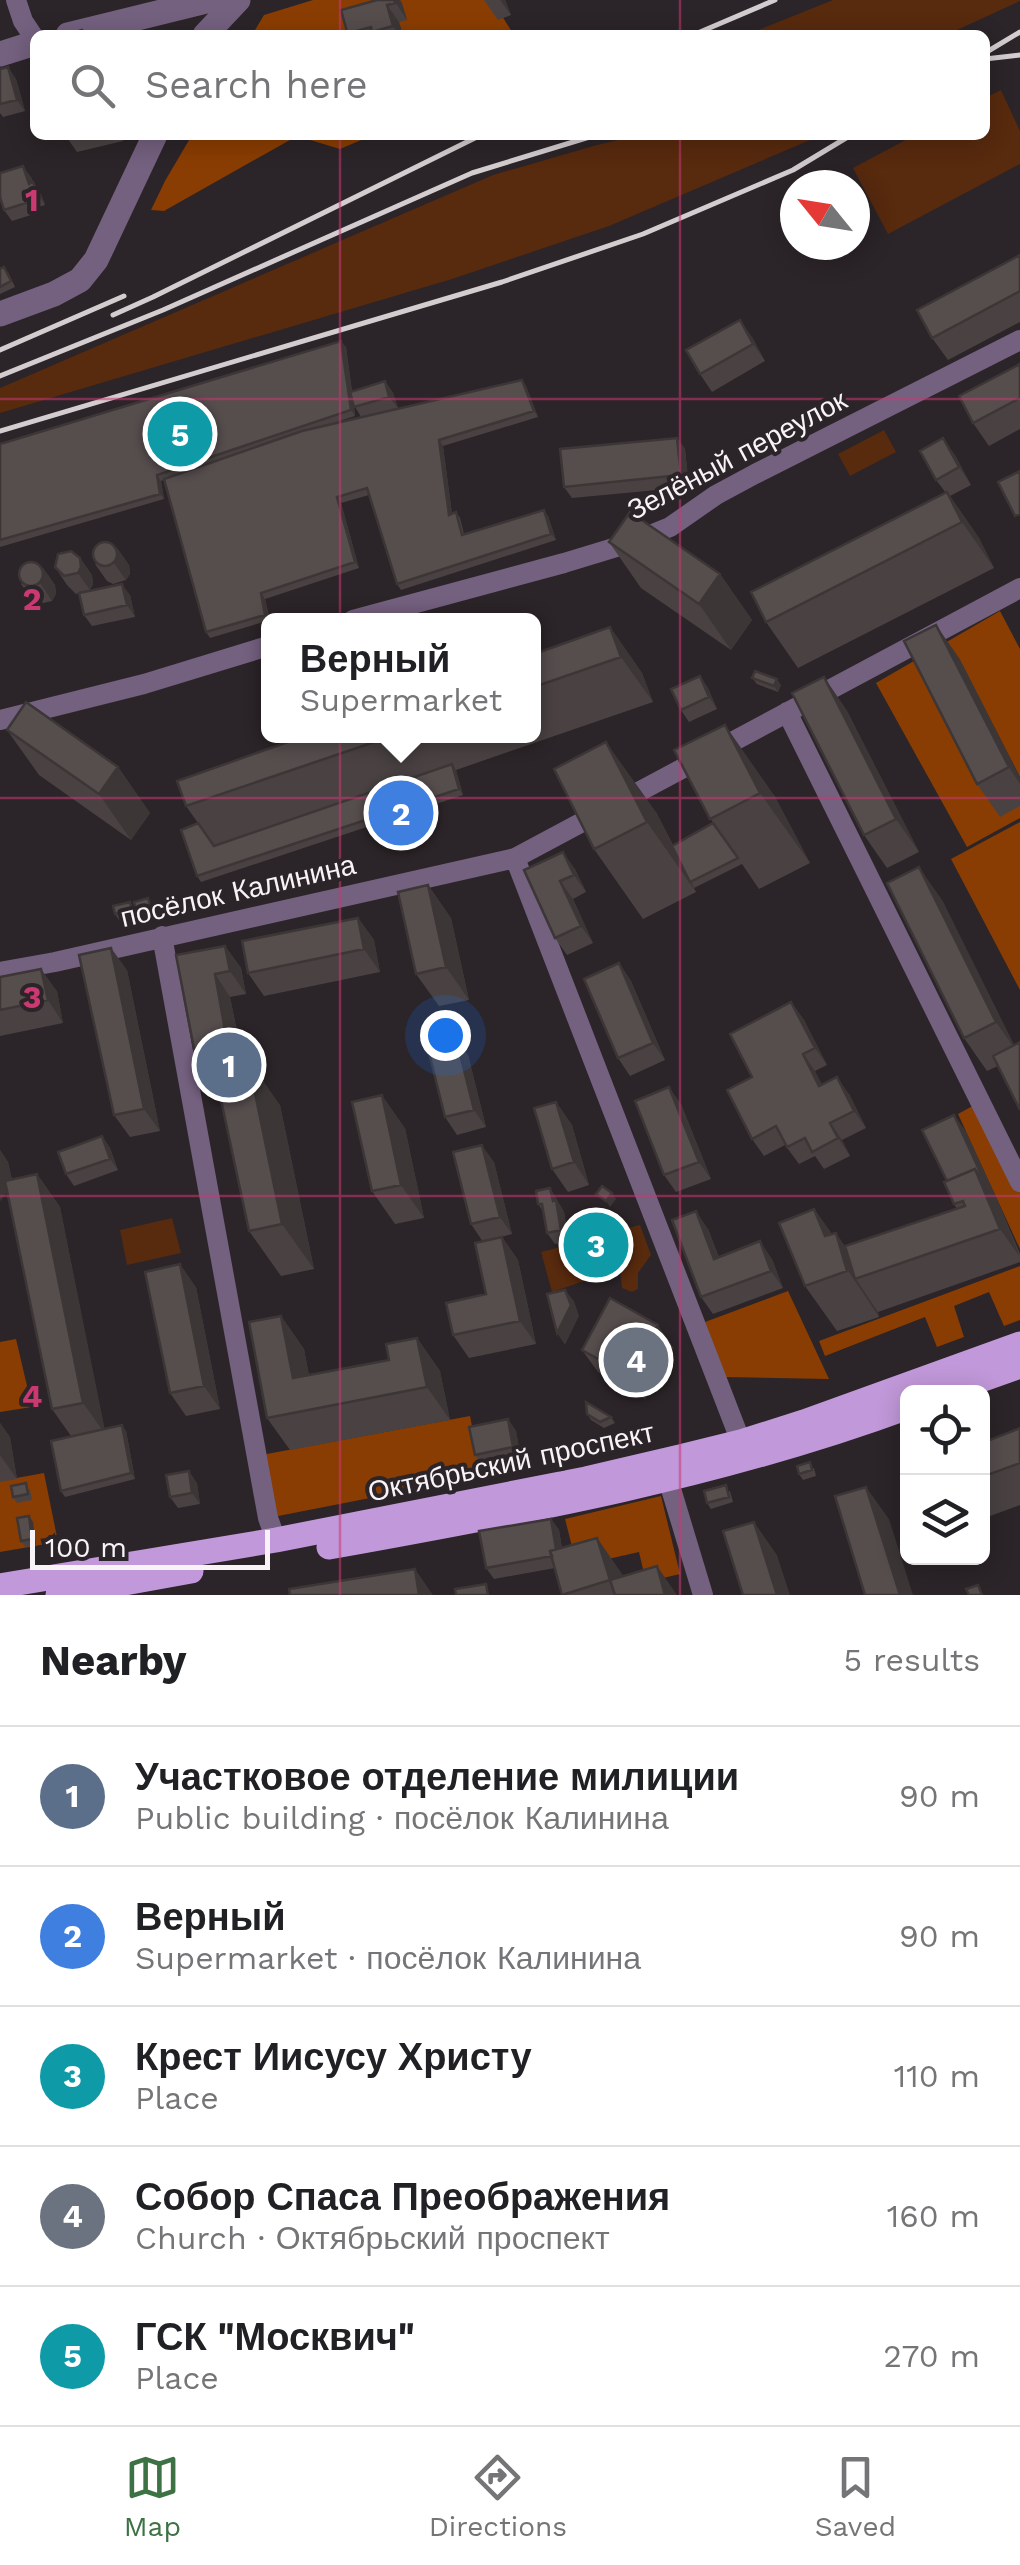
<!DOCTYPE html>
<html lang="en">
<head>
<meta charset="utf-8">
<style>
  body { margin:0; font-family:"Work Sans",sans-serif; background:#f2f2f2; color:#202124 }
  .controls { position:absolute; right:30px; bottom:30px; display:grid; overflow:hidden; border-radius:15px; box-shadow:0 5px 25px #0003 }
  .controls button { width:90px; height:90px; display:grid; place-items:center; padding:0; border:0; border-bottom:2px solid #e0e0e0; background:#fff; color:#202124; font:50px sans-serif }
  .compass { position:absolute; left:780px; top:170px; width:90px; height:90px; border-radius:50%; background:#fff; box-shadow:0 5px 25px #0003; rotate:300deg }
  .scale { position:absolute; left:30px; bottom:25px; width:240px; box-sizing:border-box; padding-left:10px; border:5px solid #f8f3f6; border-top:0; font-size:28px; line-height:35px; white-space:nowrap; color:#f8f3f6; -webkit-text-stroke:8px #2b2428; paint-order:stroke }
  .you { position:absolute; left:445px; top:1035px; width:35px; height:35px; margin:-25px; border:8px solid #fff; border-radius:50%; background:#1a73e8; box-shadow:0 0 0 15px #1a73e833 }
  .badge { display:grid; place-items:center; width:65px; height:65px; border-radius:50%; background:#3d7244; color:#fff; font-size:32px; font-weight:700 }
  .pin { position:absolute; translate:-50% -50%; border:5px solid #fff; box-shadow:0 2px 10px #0006 }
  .popup { position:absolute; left:261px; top:613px; width:280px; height:130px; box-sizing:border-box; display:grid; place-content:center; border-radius:15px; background:#fff; filter:drop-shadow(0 2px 8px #0005); font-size:32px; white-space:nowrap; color:#757577 }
  .popup b { font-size:38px; color:#202124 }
  .popup::after { content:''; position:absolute; left:50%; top:100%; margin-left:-20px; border:20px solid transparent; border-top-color:#fff }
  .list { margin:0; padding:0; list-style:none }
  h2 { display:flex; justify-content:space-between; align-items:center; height:130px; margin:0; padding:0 40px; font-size:42px }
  h2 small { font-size:32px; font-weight:400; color:#757577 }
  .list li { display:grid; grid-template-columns:65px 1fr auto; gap:30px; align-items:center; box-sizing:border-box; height:140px; padding:0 40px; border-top:2px solid #e0e0e0 }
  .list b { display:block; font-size:38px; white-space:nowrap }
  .list p { margin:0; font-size:32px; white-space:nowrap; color:#757577 }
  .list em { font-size:32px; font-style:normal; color:#757577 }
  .icon { flex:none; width:55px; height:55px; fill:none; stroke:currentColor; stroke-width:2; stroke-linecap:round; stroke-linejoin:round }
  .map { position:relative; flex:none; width:1020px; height:1595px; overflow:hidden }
  .search { position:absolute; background:#fff; box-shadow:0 5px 25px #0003; left:30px; right:30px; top:30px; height:110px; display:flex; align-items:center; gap:25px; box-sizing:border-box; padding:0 35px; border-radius:15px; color:#757577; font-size:38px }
  .sheet { height:830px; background:#fff }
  nav { display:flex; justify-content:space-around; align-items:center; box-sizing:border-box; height:140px; border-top:2px solid #e0e0e0; background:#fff; font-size:28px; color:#757577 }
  nav a { display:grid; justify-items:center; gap:5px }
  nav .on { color:#3d7244 }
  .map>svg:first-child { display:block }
  .green { fill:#582a0e }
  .forest { fill:#8a3d02 }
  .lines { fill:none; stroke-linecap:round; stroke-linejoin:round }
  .minor { stroke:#74607f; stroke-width:20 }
  .tertiary { stroke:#74607f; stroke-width:25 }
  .primary { stroke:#c198d9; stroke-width:25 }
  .rail { stroke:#d3cdd0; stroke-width:5 }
  .wall { fill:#4a4242; fill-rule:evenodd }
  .shaded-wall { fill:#3c3636 }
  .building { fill:#564d4d; stroke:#3c3636; stroke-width:2.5 }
  .grid { fill:none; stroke:#ca3972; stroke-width:2.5; stroke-opacity:0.55 }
  .labels { text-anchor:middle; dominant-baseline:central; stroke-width:8; stroke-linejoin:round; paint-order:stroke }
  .street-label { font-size:28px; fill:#f8f3f6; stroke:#2b2428 }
  .grid-label { font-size:32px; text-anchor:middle; font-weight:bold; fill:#ca3972; stroke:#2b2428; stroke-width:8; stroke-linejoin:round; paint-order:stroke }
</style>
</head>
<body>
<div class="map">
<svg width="1020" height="1595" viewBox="0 0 1020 1595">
  <rect width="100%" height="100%" fill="#2b2428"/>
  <path class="green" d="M833,0H1020V1L946,35H746Z
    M1001,90L1020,131V164L888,234L853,168L915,135H985V98Z
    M639,135H817V137L609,226L452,279L0,413V388L493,175L597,145Z
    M884,430L896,452L850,476L838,454Z
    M172,1218L181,1253L127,1265L120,1230Z
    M640,1225L651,1255L638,1273V1289L632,1292L622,1288L617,1240L624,1229Z
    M568,1245L576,1250L587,1280L552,1292L541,1252Z"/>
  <path class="forest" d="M313,0H492L514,35H252L264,15Z
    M192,135H373L340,149L297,136L164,211L151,210L165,181Z
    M1000,611L1020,649V777L959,658L1020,806V818L967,847L876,683Z
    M1020,822V990L951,859Z
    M978,1103L1020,1187V1249L958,1114Z
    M1020,1266V1320L1004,1326L989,1292L954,1306L964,1337L937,1347L925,1317L825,1356L819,1341Z
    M788,1291L829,1379L725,1377L705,1322Z
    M16,1339L32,1407L0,1412V1342Z
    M470,1416L482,1476L268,1518L256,1456Z
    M44,1473L58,1542L0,1552V1481Z
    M661,1496L680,1574L646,1582L639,1552L577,1566L565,1519Z"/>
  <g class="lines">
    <path class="minor" d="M16,0L23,21L35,39
      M353,620L564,563L633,542L670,527L716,495L755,474L1020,340
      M787,712L1020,1182
      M0,720L144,684L268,646
      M515,858L741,1442
      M162,936L268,1518L276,1540
      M0,972L55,962L515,858L1020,588
      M668,1479L703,1595"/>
    <path class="tertiary" d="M68,35L210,0
      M205,35L238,0
      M0,54L35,43
      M0,314L54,294L80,280L96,260L155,135"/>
    <path class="primary" d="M947,1392L1020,1366
      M329,1547C525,1512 721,1476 908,1407
      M0,1586L276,1540L586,1479L680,1457L741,1442L804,1422L1020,1344
      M58,1595L191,1571"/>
    <path class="rail" d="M693,35L775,0
      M985,53L1020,32
      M985,59L1020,55
      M113,315L153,297L481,135
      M0,350L124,296
      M0,376L163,310L472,173L596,135
      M0,431L502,282L643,234L793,170L851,135"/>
  </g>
  <path class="wall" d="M377,0H400L407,20L399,22L403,35H348Z
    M484,0H505L511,15L498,20Z
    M0,69L16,79L25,111L3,117L0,113Z
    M65,135H123V141L77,152Z
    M31,177L33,182L41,194L45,205L32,209L34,214L12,221L4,210Z
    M1020,255V322L948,360L932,338Z
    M0,269L8,272L15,287L0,294Z
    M752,337L765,361L712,392L700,374Z
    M346,347L352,391L385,381L393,393L398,408L526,386L538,417L443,446L452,514L456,512L460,518L464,534L548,516L556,540L401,590L397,584L369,495L341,503L359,568L265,599L270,620L210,638L206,632L164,480L161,481L164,499L0,547V444ZM354,405L361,417L330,424L355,416Z
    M1020,364V429L989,446L973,423Z
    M677,438L685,449L689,487L572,498L564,487Z
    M955,455L971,485L950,496L979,538L994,568L798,668L766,622L946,493L936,480Z
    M609,542L720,574L752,620L731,650L641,588Z
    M117,548L129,565L130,574L126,580L113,584L107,581L95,564Z
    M80,558L92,575L93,584L90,590L76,594L67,585L55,567Z
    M43,568L55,585L56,594L52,601L39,604L33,601L21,584Z
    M130,595L135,617L92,626L84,615Z
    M610,627L642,673L653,702L456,770L463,795L201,882L197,876L198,823L186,806L305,736H534V654Z
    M959,658L1020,778V806L1000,817L977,784Z
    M700,676L708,688L717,709L689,722L681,710Z
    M752,678L781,685L778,692L757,684Z
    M846,709L919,852L887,868L864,835Z
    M7,730L118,767L150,813L131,840L39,775Z
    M674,750L774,795L810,863L759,889L742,864L694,888L696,892L643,919L594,849L656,812L673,845L713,823Z
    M575,869L586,892L573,899L593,943L567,955L555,938L524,870Z
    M428,885L451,918L469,1000L439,1006L416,974Z
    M942,900L1014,1045L998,1066L987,1071L964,1038Z
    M130,902L134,908L136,916L119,920L115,914Z
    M152,904L154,912L140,916L136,910Z
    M358,918L374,940L380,972L264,996L248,973Z
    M225,946L241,968L246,994L230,997L243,1060L280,1105L314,1269L281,1276L249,1231L216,1076L211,1077L195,1054L176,955Z
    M619,963L631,981L665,1060L630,1076L618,1058Z
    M127,970L160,1131L130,1137L114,1115Z
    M0,977L57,991L63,1023L0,1036Z
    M791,1002L804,1020L827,1065L815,1071L822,1085L849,1094L866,1128L842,1140L850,1156L824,1169L815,1156L799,1164L785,1145L764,1156L752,1139V1077Z
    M468,1055L486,1127L457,1135L445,1117Z
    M556,1102L572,1125L589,1185L568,1192L552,1169Z
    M681,1104L711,1179L676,1192L664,1175Z
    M954,1115L966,1132L998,1202L1020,1254V1262L878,1312L879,1317L837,1331L805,1286L814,1209L832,1234L845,1246L957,1209L954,1204Z
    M405,1128L424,1218L395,1224L372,1191Z
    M102,1136L110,1148L118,1170L74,1186L66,1174Z
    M0,1150L8,1162L12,1180L37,1174L60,1207L104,1429L126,1431L135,1479L65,1497L61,1491L71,1436L52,1409L7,1192L0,1201Z
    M494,1162L512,1234L483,1242L471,1224Z
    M550,1188L564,1212L569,1242L555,1244L547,1233L543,1211L538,1204Z
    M708,1229L719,1257L772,1259L783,1288L713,1314L701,1297Z
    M502,1237L518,1260L536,1344L469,1358L453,1335L486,1294Z
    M196,1287L220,1409L186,1416L170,1393Z
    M281,1316L304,1349L309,1375L389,1360L417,1338L440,1371L450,1420L290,1450L267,1418Z
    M674,1348L645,1399L598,1372L582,1350Z
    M587,1414L611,1417L615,1423L604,1428L591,1420Z
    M508,1419L516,1431L521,1459L483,1466L475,1455Z
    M0,1423L10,1437L17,1479L0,1482Z
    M1020,1428V1505L982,1519V1443Z
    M814,1468L816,1476L803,1480L799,1474Z
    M197,1483L200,1504L178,1508L170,1497Z
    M30,1489L32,1500L17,1503L13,1497Z
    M730,1491L733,1502L711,1509L707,1503Z
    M29,1516L33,1522L36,1545L25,1547L21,1541Z
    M551,1519L559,1530L562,1548L597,1538L623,1576L677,1595H562L555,1568L494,1579L486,1568Z"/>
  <path class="shaded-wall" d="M394,0H400L402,3L407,20Z
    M500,0H505L511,15Z
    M387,5L399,22L403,35H399L393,26Z
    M8,67L16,79L25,111L17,100Z
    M23,166L31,177L37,195L29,184Z
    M33,182L41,194L45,205L37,193Z
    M740,320L752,337L765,361L753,344Z
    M341,341L346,347L355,416L351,410Z
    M522,380L526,386L538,417L534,411Z
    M385,381L393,393L398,408L389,397Z
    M677,438L685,449L689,487L681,475Z
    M943,438L955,455L971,485L959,467Z
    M439,440L443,446L453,521L449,515Z
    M157,475L161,481L164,499L160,494Z
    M947,492L979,538L994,568L962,522Z
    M337,497L341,503L359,568L355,562Z
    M544,510L548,516L556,540L551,534Z
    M117,548L129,565L130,574L126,580L114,563Z
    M80,558L92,575L93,584L90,590L78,573Z
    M43,568L55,585L56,594L52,601L40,583Z
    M720,574L752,620L731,650L699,604Z
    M122,584L130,595L135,617L127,605Z
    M261,593L265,599L270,620L265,615Z
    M936,625L959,658L1020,778V784L1009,767Z
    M610,627L642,673L653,702L621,657Z
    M700,676L708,688L717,709L709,697Z
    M824,677L846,709L919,852L896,819Z
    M777,679L781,685L778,692L774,686Z
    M725,725L774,795L810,863L760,793Z
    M606,742L656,812L696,892L647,822Z
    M452,764L456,770L463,795L459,789Z
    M118,767L150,813L131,840L99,794Z
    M563,852L575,869L586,892L574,875Z
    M919,867L942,900L1019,1055L996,1022Z
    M560,881L573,899L593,943L581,926Z
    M428,885L451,918L469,1000L446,967Z
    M358,918L374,940L380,972L364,949Z
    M225,946L241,968L246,994L230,971Z
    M111,948L127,970L160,1131L144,1109Z
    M619,963L631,981L665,1060L653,1043Z
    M41,969L57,991L63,1023L48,1000Z
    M215,974L230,997L244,1070L228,1047Z
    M791,1002L804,1020L827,1065L815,1048Z
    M456,1038L468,1055L486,1127L474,1110Z
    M803,1054L815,1071L831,1103L819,1086Z
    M248,1059L280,1105L314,1269L282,1224Z
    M837,1077L849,1094L866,1128L854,1111Z
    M669,1087L681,1104L711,1179L699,1162Z
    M382,1095L405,1128L424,1218L401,1185Z
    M556,1102L572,1125L589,1185L574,1162Z
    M954,1115L966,1132L998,1202L1020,1257L1000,1229Z
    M830,1123L842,1140L850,1156L838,1138Z
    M102,1136L110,1148L118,1170L110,1159Z
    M482,1145L494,1162L512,1234L500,1217Z
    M0,1150L8,1162L13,1185L0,1201Z
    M37,1174L60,1207L106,1435L83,1403Z
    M550,1188L564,1212L569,1242L561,1230Z
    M612,1193L616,1199L610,1207L606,1201Z
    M814,1209L839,1244L836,1233L865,1275L856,1279L878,1312L879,1317L825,1236Z
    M696,1211L708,1229L726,1276L714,1259Z
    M502,1237L518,1260L536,1344L520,1321Z
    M760,1241L772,1259L783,1288L771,1271Z
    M180,1264L196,1287L220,1409L204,1386Z
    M565,1290L574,1301L579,1316L565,1345L557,1333Z
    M281,1316L304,1349L315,1408L293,1378Z
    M658,1325L674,1348L645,1399L629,1376Z
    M417,1338L440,1371L450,1420L427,1387Z
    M508,1419L516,1431L521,1459L513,1447Z
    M0,1423L10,1437L17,1479L0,1455Z
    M122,1425L126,1431L135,1479L131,1473Z
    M189,1471L197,1483L200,1504L192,1493Z
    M866,1487L889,1519L913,1595H900Z
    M29,1516L33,1522L36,1545L32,1539Z
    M551,1519L559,1530L565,1567L557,1555Z
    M754,1522L777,1555L790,1595H777Z
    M597,1538L629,1584L610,1580Z
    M657,1566L677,1595H665Z
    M415,1569L433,1595H419Z"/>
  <path class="building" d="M377,0H394L395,3L387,5L393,26L372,32L371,27L356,31L358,35H348L341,10Z
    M82,30L86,35H66Z
    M8,67L17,100L0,104V69Z
    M23,166L29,184L33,182L37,193L24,197L26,203L4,210L0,197V173Z
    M1020,255V291L932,338L917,310Z
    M4,267L11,281L0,287V269Z
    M740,320L753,344L700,374L686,350Z
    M341,341L351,410L157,475L160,494L0,540V444Z
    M1020,364V398L973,423L959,396Z
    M522,380L534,411L439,440L449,515L456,512L462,535L544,510L551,534L397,584L367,488L337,497L355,562L261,593L265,615L206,632L164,479L302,431Z
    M385,381L389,397L354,407L350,392Z
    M677,438L681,475L564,487L560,449Z
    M943,438L959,467L936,480L920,451Z
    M1020,471V514L1015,516L998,482Z
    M947,492L962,522L766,622L751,592Z
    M630,512L720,574L699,604L609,542Z
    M93 554a12 12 0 1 1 24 0a12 12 0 1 1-24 0Z
    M71,551L80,558L81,567L78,573L64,576L55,567L58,554Z
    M19 574a12 12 0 1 1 24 0a12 12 0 1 1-24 0Z
    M122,584L127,605L84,615L79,593Z
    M936,625L1009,767L977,784L904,641Z
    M610,627L621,657L534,687V654Z
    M755,671L777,679L774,686L752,678Z
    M700,676L709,697L681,710L671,689Z
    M824,677L896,819L864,835L792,693Z
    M26,702L118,767L99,794L7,730Z
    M725,725L760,793L710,819L674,750Z
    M305,736H392L186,806L177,781Z
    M606,742L647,822L594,849L554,769Z
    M452,764L459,789L197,876L181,830L198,823L214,846Z
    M713,823L738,858L690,882L672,846Z
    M563,852L574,875L560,881L581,926L555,938L524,870Z
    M919,867L996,1022L964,1038L887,883Z
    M428,885L446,967L416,974L398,892Z
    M148,898L150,906L136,910L134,902Z
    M130,902L132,910L115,914L113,906Z
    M358,918L364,949L248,973L242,941Z
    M225,946L230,971L215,974L228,1047L195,1054L176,955Z
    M111,948L144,1109L114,1115L79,955Z
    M619,963L653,1043L618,1058L584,979Z
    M41,969L48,1000L0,1010V977Z
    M791,1002L815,1048L803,1054L819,1086L837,1077L854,1111L830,1123L838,1138L812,1152L805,1138L787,1147L776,1126L752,1139L727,1090L752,1077L730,1034Z
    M456,1038L474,1110L445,1117L427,1045Z
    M1020,1042V1110L993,1056Z
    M248,1059L282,1224L249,1231L214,1067Z
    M669,1087L699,1162L664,1175L635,1101Z
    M382,1095L401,1185L372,1191L352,1102Z
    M556,1102L574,1162L552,1169L534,1108Z
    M954,1115L986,1185L975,1169L947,1181L922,1130Z
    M102,1136L110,1159L66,1174L58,1152Z
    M482,1145L500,1217L471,1224L453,1152Z
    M975,1169L1000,1229L855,1279L845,1246L965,1206L963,1201L954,1204L944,1182Z
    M37,1174L83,1403L52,1409L5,1181Z
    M602,1186L612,1193L606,1201L596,1194Z
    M550,1188L553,1201L556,1200L561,1230L547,1233L542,1204H538L536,1191Z
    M814,1209L825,1236L836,1233L847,1271L805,1286L779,1223Z
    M696,1211L714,1259L760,1241L771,1271L701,1297L672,1220Z
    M502,1237L520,1321L453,1335L446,1303L486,1294L475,1243Z
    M180,1264L204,1386L170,1393L145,1272Z
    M565,1290L571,1305L557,1333L547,1294Z
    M610,1298L658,1325L629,1376L582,1350Z
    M281,1316L293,1378L389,1360L386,1344L417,1338L427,1387L267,1418L249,1322Z
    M586,1402L611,1417L600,1422L587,1414Z
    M508,1419L513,1447L475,1455L469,1427Z
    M122,1425L131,1473L61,1491L51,1441Z
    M1020,1428V1463L982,1477V1443Z
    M810,1462L812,1470L799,1474L797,1466Z
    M189,1471L192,1493L170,1497L166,1475Z
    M26,1483L28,1494L13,1497L11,1486Z
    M726,1485L729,1497L707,1503L704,1491Z
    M866,1487L900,1595H865L835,1496Z
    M29,1516L32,1539L21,1541L17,1518Z
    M551,1519L556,1549L550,1551L552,1556L486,1568L479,1531Z
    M754,1522L777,1595H743L723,1531Z
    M597,1538L610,1580L562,1595L550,1551Z
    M657,1566L665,1595H615L610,1580Z
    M415,1569L419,1595H290L289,1589Z
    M486,1584L488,1595H456L455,1589Z
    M978,1585L982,1595H969L966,1589Z"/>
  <path class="grid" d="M340,0V35M680,0V35M340,135V1595M680,135V1595M0,399H1020M0,798H1020M0,1196H1020"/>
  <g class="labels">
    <g class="street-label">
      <text transform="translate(737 455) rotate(-28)">Зелёный переулок</text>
      <text transform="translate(238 891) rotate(-13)">посёлок Калинина</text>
      <text transform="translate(511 1462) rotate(-12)">Октябрьский проспект</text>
    </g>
  </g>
  <g class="grid-label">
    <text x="32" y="211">1</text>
    <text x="32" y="610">2</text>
    <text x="32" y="1008">3</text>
    <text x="32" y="1407">4</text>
  </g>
</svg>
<div class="controls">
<button><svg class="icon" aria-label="locate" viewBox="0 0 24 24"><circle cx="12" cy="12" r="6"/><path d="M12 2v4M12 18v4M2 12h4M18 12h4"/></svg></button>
<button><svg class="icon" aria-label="layers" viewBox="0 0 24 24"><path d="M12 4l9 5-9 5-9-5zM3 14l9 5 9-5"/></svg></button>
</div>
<svg class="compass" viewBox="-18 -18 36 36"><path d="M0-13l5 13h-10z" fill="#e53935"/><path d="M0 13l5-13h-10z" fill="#757577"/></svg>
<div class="scale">100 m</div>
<div class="you"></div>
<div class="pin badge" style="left:229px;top:1065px;background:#5c6f8a">1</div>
<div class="pin badge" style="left:401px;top:813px;background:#3f7fe0">2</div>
<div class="popup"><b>Верный</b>Supermarket</div>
<div class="pin badge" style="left:596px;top:1245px;background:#0f9aa8">3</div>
<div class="pin badge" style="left:636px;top:1360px;background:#6b7280">4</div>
<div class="pin badge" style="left:180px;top:434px;background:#0f9aa8">5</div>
<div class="search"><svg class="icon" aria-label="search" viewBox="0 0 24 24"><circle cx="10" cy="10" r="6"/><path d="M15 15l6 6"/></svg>Search here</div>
</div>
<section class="sheet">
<h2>Nearby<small>5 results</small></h2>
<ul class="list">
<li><span class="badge" style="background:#5c6f8a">1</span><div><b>Участковое отделение милиции</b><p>Public building · посёлок Калинина</p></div><em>90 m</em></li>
<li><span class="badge" style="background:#3f7fe0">2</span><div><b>Верный</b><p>Supermarket · посёлок Калинина</p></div><em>90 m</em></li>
<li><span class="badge" style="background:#0f9aa8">3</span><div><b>Крест Иисусу Христу</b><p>Place</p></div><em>110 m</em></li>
<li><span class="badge" style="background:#6b7280">4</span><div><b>Собор Спаса Преображения</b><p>Church · Октябрьский проспект</p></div><em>160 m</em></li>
<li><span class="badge" style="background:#0f9aa8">5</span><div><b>ГСК &quot;Москвич&quot;</b><p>Place</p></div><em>270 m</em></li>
</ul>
</section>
<nav>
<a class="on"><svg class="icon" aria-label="map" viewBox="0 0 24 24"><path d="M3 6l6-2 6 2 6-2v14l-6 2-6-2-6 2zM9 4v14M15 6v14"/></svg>Map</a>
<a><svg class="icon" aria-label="directions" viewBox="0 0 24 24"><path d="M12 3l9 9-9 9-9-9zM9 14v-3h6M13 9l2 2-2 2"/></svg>Directions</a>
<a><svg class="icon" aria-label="saved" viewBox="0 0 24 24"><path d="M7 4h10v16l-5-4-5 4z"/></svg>Saved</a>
</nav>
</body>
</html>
